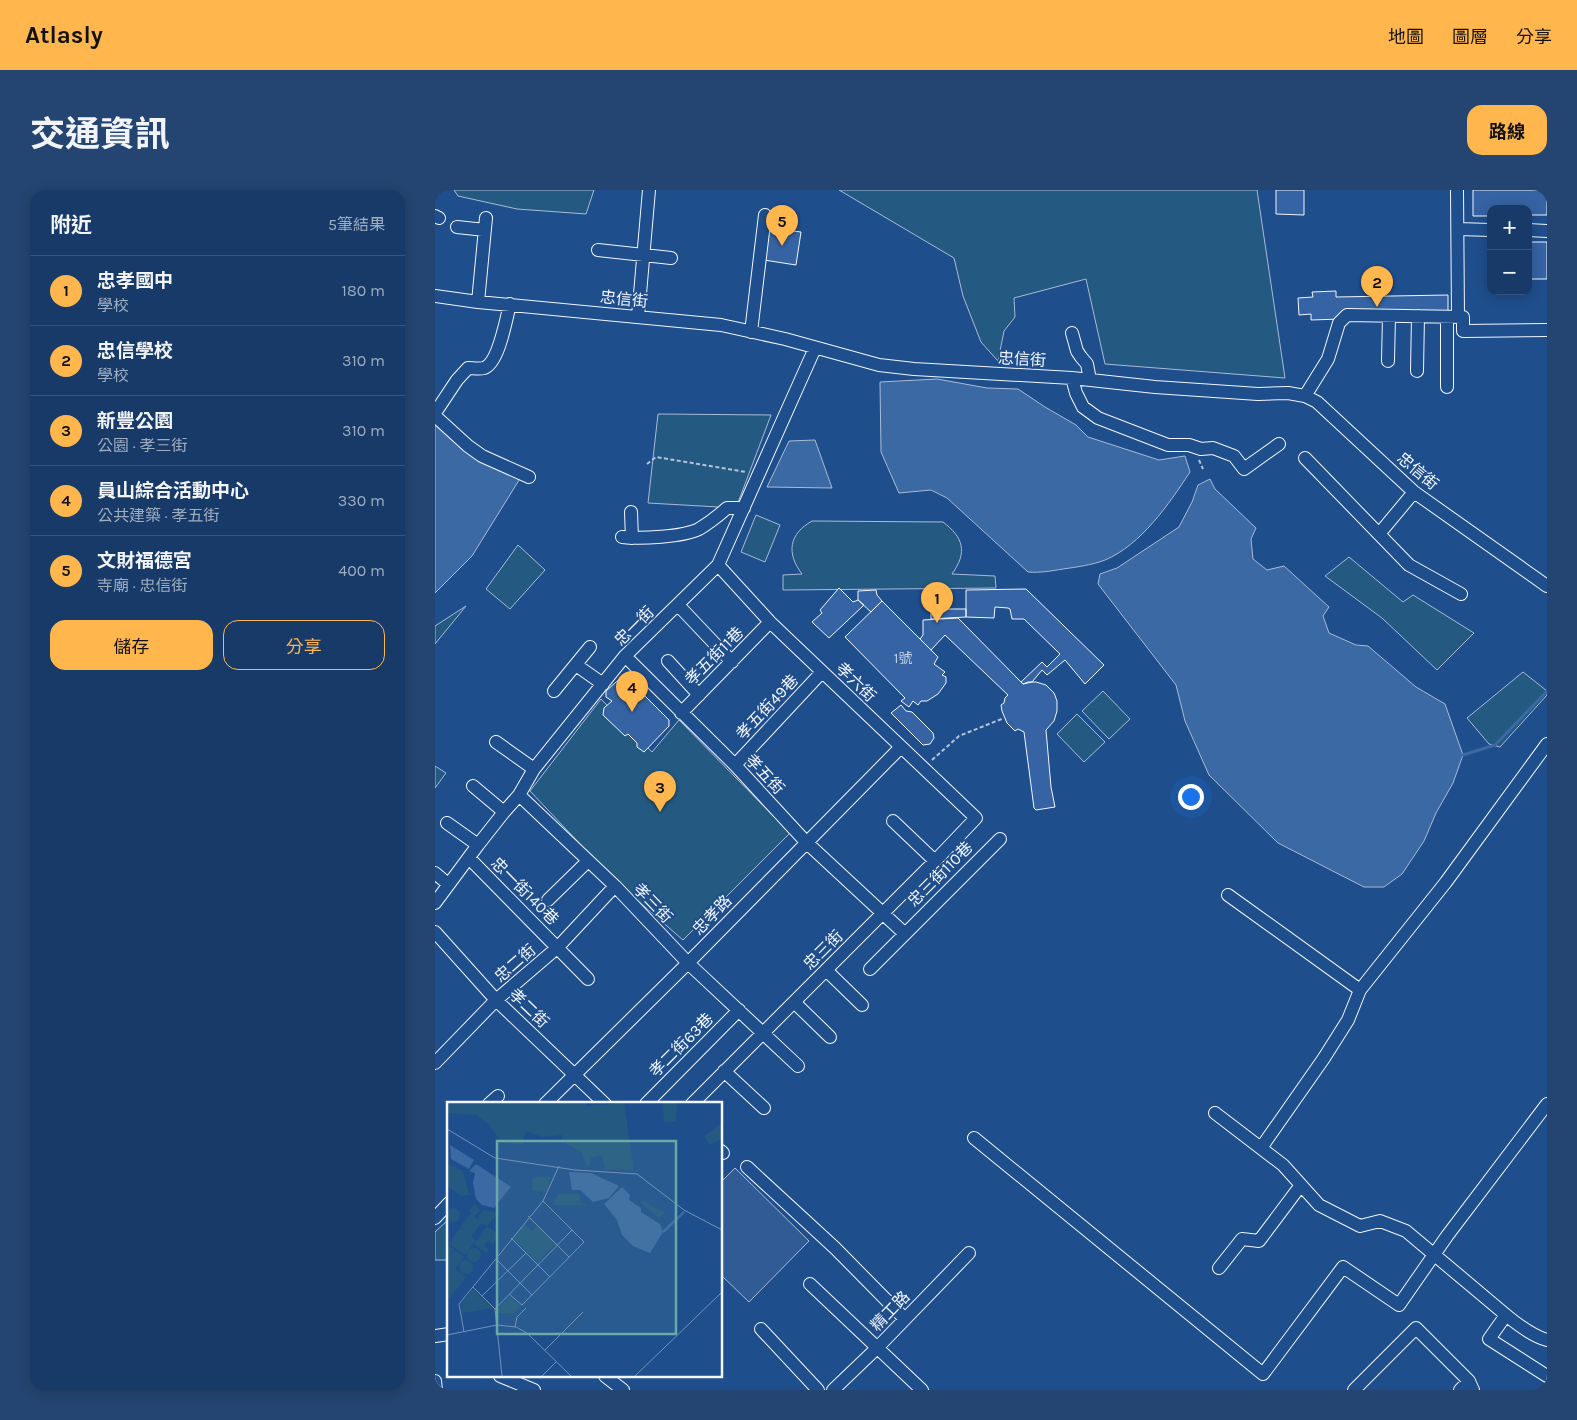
<!DOCTYPE html>
<html lang="zh-TW">
<head>
<meta charset="utf-8">
<style>
  body { margin:0; font-family:Karla,"Noto Sans TC",sans-serif; background:#244571; color:#f1f3f6 }
  .controls { position:absolute; right:15px; top:15px; display:grid; overflow:hidden; border-radius:10px; box-shadow:0 2px 12px #0003 }
  .controls button { width:45px; height:45px; display:grid; place-items:center; padding:0; border:0; border-bottom:1px solid #36547d; background:#173a69; color:#f1f3f6; font:25px sans-serif }
  .you { position:absolute; left:755px; top:606px; width:18px; height:18px; margin:-12px; border:4px solid #fff; border-radius:50%; background:#1a73e8; box-shadow:0 0 0 8px #1a73e833 }
  .badge { display:grid; place-items:center; width:32px; height:32px; border-radius:50%; background:#ffb74d; color:#111; font-size:16px; font-weight:700 }
  .pin { position:absolute; translate:-50% -41px; filter:drop-shadow(0 1px 2px #0008) }
  .pin::after { content:''; position:absolute; top:26px; width:18px; height:15px; background:inherit; clip-path:polygon(0 0,100% 0,50% 100%) }
  .list { margin:0; padding:0; list-style:none }
  h2 { display:flex; justify-content:space-between; align-items:center; height:65px; margin:0; padding:0 20px; font-size:21px }
  h2 small { font-size:16px; font-weight:400; color:#9eadc0 }
  .list li { display:grid; grid-template-columns:32px 1fr auto; gap:15px; align-items:center; box-sizing:border-box; height:70px; padding:0 20px; border-top:1px solid #36547d }
  .list b { display:block; font-size:19px; white-space:nowrap }
  .list p { margin:0; font-size:16px; white-space:nowrap; color:#9eadc0 }
  .list em { font-size:16px; font-style:normal; color:#9eadc0 }
  .actions { display:flex; gap:10px; padding:15px 20px }
  .actions a { flex:1; padding:11px 0; border:1px solid #ffb74d; border-radius:15px; text-align:center; font-size:18px; color:#ffb74d }
  .actions .main { background:#ffb74d; color:#111 }
  .map { position:relative; flex:none; width:1112px; height:1200px; overflow:hidden; border-radius:15px }
  header { display:flex; align-items:center; gap:30px; box-sizing:border-box; height:70px; padding:0 25px; background:#ffb74d; color:#111 }
  header strong { font-size:24px }
  nav { display:flex; gap:28px; margin-inline-start:auto; font-size:18px }
  .intro { display:flex; align-items:center; justify-content:space-between; box-sizing:border-box; height:120px; padding:0 30px }
  h1 { margin:0; font-size:35px }
  .button { padding:12px 22px; border-radius:15px; background:#ffb74d; color:#111; font-size:18px; font-weight:700 }
  main { display:flex; gap:30px; padding:0 30px }
  aside { flex:1; background:#173a69; border-radius:15px; box-shadow:0 2px 12px #0003 }
  .map>svg:first-child { display:block }
  .green { fill:#245a82; stroke:#a8bbd7 }
  .parking { fill:#305b95; stroke:#a8bbd7 }
  .water { fill:#3b69a3; stroke:#a8bbd7 }
  .lines { fill:none; stroke-linecap:round; stroke-linejoin:round }
  .stream { stroke:#3b69a3; stroke-width:3 }
  .building { fill:#3563a3; stroke:#f2f6ff }
  .minor-casing { stroke:#f2f6ff; stroke-width:14 }
  .path { stroke:#b3c4dc; stroke-width:2; stroke-dasharray:4 2.5; stroke-linecap:butt }
  .minor { stroke:#1f4e8c; stroke-width:12 }
  .labels { text-anchor:middle; dominant-baseline:central; stroke-width:4; stroke-linejoin:round; paint-order:stroke }
  .number-label { font-size:14px; fill:#c3d1e8 }
  .street-label { font-size:16px; fill:#f2f6ff; stroke:#1f4e8c }
  .inset-river { fill:none; stroke:#3b69a3; stroke-width:2.5 }
  .inset-road { fill:none; stroke:#7391ba; stroke-width:1 }
  .view { fill:#6aa9a8; fill-opacity:0.15; stroke:#6aa9a8; stroke-width:2.5 }
  .inset-edge { fill:none; stroke:#f2f6ff; stroke-width:2.5 }
</style>
</head>
<body>
<header>
<strong>Atlasly</strong>
<nav><a>地圖</a><a>圖層</a><a>分享</a></nav>
</header>
<div class="intro"><h1>交通資訊</h1><a class="button">路線</a></div>
<main>
<aside>
<h2>附近<small>5筆結果</small></h2>
<ul class="list">
<li><span class="badge">1</span><div><b>忠孝國中</b><p>學校</p></div><em>180 m</em></li>
<li><span class="badge">2</span><div><b>忠信學校</b><p>學校</p></div><em>310 m</em></li>
<li><span class="badge">3</span><div><b>新豐公園</b><p>公園 · 孝三街</p></div><em>310 m</em></li>
<li><span class="badge">4</span><div><b>員山綜合活動中心</b><p>公共建築 · 孝五街</p></div><em>330 m</em></li>
<li><span class="badge">5</span><div><b>文財福德宮</b><p>寺廟 · 忠信街</p></div><em>400 m</em></li>
</ul>
<div class="actions"><a class="main">儲存</a><a>分享</a></div>
</aside>
<div class="map">
<svg width="1112" height="1200" viewBox="0 0 1112 1200">
  <rect width="100%" height="100%" fill="#1f4e8c"/>
  <path class="green" d="M19,0H159L151,24L82,19L23,6Z
    M404,0H822L850,188L670,174L651,89L579,108L580,127L569,141L563,171L546,152L528,106L519,68Z
    M223,224L336,225L301,318L213,313Z
    M321,325L345,335L330,372L306,362Z
    M377,331L508,332C528,347 533,362 517,384L560,386L561,398L348,400V385L367,384C351,363 354,344 377,331Z
    M83,355L110,380L75,419L51,399Z
    M914,367L968,412L978,405L1039,443L1002,480L947,428L890,386Z
    M31,416L0,454V436Z
    M1088,482L1112,501V505L1065,557L1054,554L1032,528Z
    M668,501L695,529L674,549L647,521Z
    M166,509L217,562L244,530L355,643L248,750L180,691L95,601Z
    M642,524L670,552L649,572L622,544Z
    M0,576L11,583L0,598Z
    M14,1029V1070H0V1042Z"/>
  <path class="parking" d="M300,978L374,1051L314,1112L286,1085V992Z"/>
  <path class="water" d="M502,189L552,198L583,199L610,217L641,235L653,247L724,270L750,266L755,282C734,314 706,355 670,370C657,375 642,377 628,379C616,381 605,383 593,382L512,308L496,300L464,303L446,262L445,192Z
    M0,234L86,287L37,366L0,403Z
    M380,250L397,298L332,297L354,251Z
    M775,289L780,299L821,338L816,349L818,369L832,380L849,376L894,417L888,426L894,443L921,455L933,456L981,497L1010,514L1028,565L1018,593L1001,623L989,651L967,684L949,697H929L843,653L774,585L750,531L741,495L663,394L665,384L682,378L744,337L757,312L763,295Z"/>
  <g class="lines">
    <path class="stream" d="M1028,565L1060,555L1112,501"/>
  </g>
  <path class="building" d="M841,0H869V25L841,24Z
    M1038,0H1112V25H1093V19H1056V26H1038Z
    M334,38L366,42L361,75L329,70Z
    M1093,52H1112V89H1093Z
    M901,101V107L1013,105V122L906,129L876,130V124L864,125L863,108L878,107L877,102Z
    M404,398L418,412L423,410L429,415L394,448L377,432L387,423L385,420Z
    M591,399L669,475L650,494L630,470L612,485L607,480L597,492L588,494L586,492L607,472L612,477L625,464L589,429H577L575,419L573,418L560,417L559,428L531,427V400Z
    M441,400L442,405L447,411L436,422L423,410V401Z
    M447,411L503,467L499,474L510,482L507,485L511,487V493L503,504L492,511H486L483,515L478,511L474,517L466,511L470,508L410,447Z
    M496,419H531V427L496,429Z
    M523,428L588,494L593,492H601L611,495L619,503L622,511V521L619,531L611,540L616,597L620,617L601,620L599,618L589,542L583,539L580,541L572,533L567,521L566,515L569,513L570,508L573,505L510,445L496,460L485,449L488,445V430Z
    M189,485L234,530V536L209,562L202,557V553L193,544L190,546L168,525L169,518L177,511L171,507V501Z
    M466,515L471,521L477,522L498,543L499,548L495,554L488,555L456,523Z"/>
  <g class="lines">
    <g class="minor-casing">
      <path id="minor" d="M1022,0L1023,127
        M0,26L4,28
        M22,37L50,40
        M1023,39L1056,40
        M1093,40L1112,41
        M163,60L236,68
        M0,106L43,112L286,135L350,149L444,175L479,179L637,188L720,197L823,204L853,203L870,206L882,212L979,302L1112,396
        M43,112L51,28
        M203,127L214,0
        M1012,127V197
        M316,142L330,25
        M637,143L642,161L646,167L652,174L655,190
        M953,171L954,126
        M982,181L983,126
        M637,188L641,203L648,217L663,228L733,255H754L766,259L778,258L799,266L809,279L844,254
        M870,206L893,169L904,133L912,125L1028,127V141L1112,140
        M0,223L22,190L33,178C38,178 44,179 49,178C64,173 71,129 75,114
        M0,226L33,256L47,266L94,287
        M870,268L974,375L1026,404
        M196,322L197,348
        M944,344L979,302
        M187,347C205,349 248,347 264,339C274,333 283,326 292,318H309
        M243,415L297,472
        M190,466L300,575L371,652L469,743
        M233,471L264,505
        M141,475L168,494
        M119,501L155,457
        M246,523L335,432
        M61,552L99,579
        M300,575L387,482
        M38,596L69,622
        M84,605L180,696L253,773L363,876
        M458,631L500,671
        M12,633L43,655
        M34,668L153,789
        M0,683L13,694
        M793,705L925,800
        M113,710L153,671
        M0,713L43,655L69,622L84,605L99,579L190,466L283,375L380,158
        M0,742L61,810L170,914
        M435,779L565,649
        M391,780L427,815
        M359,812L395,847
        M0,873L61,810L123,757L180,696
        M289,881L329,918
        M54,914L63,906
        M110,914L253,773L466,557
        M211,914L304,820
        M257,914L500,671L541,628L335,432L283,375
        M780,923L848,975L884,1015L925,1036L945,1031L971,1041L1071,1125C1083,1135 1097,1146 1112,1150
        M539,948L828,1184L908,1077L964,1115L1012,1046L1112,914
        M826,958L889,868L913,830L925,800L1011,692L1112,554
        M286,961L288,963
        M312,977L400,1058L470,1129
        M0,1028L14,1013
        M784,1078L807,1049L824,1051L866,995
        M375,1094L487,1200
        M1071,1125L1054,1149L1112,1186
        M326,1139L383,1200
        M0,1146L14,1144
        M65,1186L99,1200
        M170,1186L188,1200
        M0,1191L1,1200
        M398,1200L443,1157L534,1063
        M919,1200L981,1138L1034,1191
        M1025,1200L1034,1191L1038,1200"/>
    </g>
    <path class="path" d="M764,270L768,279
      M212,274L221,267L311,282
      M497,570L524,546L569,528"/>
    <use href="#minor" class="minor"/>
  </g>
  <g class="labels">
    <g class="number-label">
      <text x="468" y="468">1號</text>
    </g>
    <g class="street-label">
      <text transform="translate(189 109) rotate(6)">忠信街</text>
      <text transform="translate(587 169) rotate(3)">忠信街</text>
      <text transform="translate(983 281) rotate(40)">忠信街</text>
      <text transform="translate(199 436) rotate(-45)">忠一街</text>
      <text transform="translate(279 466) rotate(-45)">孝五街11巷</text>
      <text transform="translate(421 492) rotate(44)">孝六街</text>
      <text transform="translate(332 517) rotate(-47)">孝五街49巷</text>
      <text transform="translate(330 584) rotate(47)">孝五街</text>
      <text transform="translate(505 684) rotate(-45)">忠三街110巷</text>
      <text transform="translate(90 701) rotate(45)">忠一街140巷</text>
      <text transform="translate(218 713) rotate(46)">孝三街</text>
      <text transform="translate(277 725) rotate(-46)">忠孝路</text>
      <text transform="translate(388 760) rotate(-45)">忠三街</text>
      <text transform="translate(80 773) rotate(-41)">忠二街</text>
      <text transform="translate(94 818) rotate(44)">孝二街</text>
      <text transform="translate(246 855) rotate(-45)">孝二街63巷</text>
      <text transform="translate(455 1121) rotate(-46)">精工路</text>
    </g>
  </g>
  <g transform="translate(12 912)">
    <rect width="275" height="275" fill="#1f4e8c"/>
    <path d="M0,1H138L139,4L177,1L187,69L158,67L155,53L144,56L141,66L134,50L115,39V33L96,35L79,29L75,43L54,40L42,22L29,13L0,11ZM216,1H230L229,19L217,20ZM275,21V37L263,43L257,35L252,38ZM0,61L16,69L22,93L14,94L0,84ZM86,75H104L99,90L85,89ZM111,92H132L134,101L141,103H106ZM197,98L206,105L218,110L212,116L194,101ZM27,102L34,108L27,114L30,117L36,108L48,110L55,106L40,124L52,133L46,142L41,139L37,144L34,142L42,148L39,151L27,142L33,134L39,137L33,133L40,124L34,121L21,140L25,135L29,138L18,153L2,142L13,126L20,129L13,125L23,112L26,113L22,110ZM-1 113a7 7 0 1 1 14 0a7 7 0 1 1-14 0ZM77,121L85,129L90,124L108,142L90,160L66,136ZM0,143L7,147L3,154L8,148L17,155L8,167L19,175L3,196L0,194V178L3,173L0,177ZM20 153a7 7 0 1 1 14 0a7 7 0 1 1-14 0ZM12 165a7 7 0 1 1 14 0a7 7 0 1 1-14 0ZM26,187L46,206L15,211L14,202ZM63,195L74,204L67,211H50V207Z" fill="#245a82"/>
    <path d="M3,43L27,58L22,67L4,57ZM29,62L64,85L47,106L35,103L29,97L26,81L28,71L22,69ZM122,70L144,71L172,84L162,96L146,100L133,88H125ZM175,85L183,93L182,98L194,106V110L213,122L216,130L203,151L186,144L175,133L170,118L157,102Z" fill="#3b69a3"/>
    <path class="inset-river" d="M216,130L237,110"/>
    <path class="inset-road" d="M0,27L48,56L128,68L190,72L237,108L275,128M81,114L122,155M64,136L103,175M49,157L85,193M26,185L48,207M62,192L75,203L137,140L96,99M35,194L79,151M68,225L70,215L79,206M17,230L12,202L96,99L112,64M0,233L50,223L69,225L80,231L124,274M98,248L136,210M55,274L48,207L125,128M95,274L109,260M188,274L275,190"/>
    <path class="view" d="M50,39H229V232H50Z"/>
    <rect width="275" height="275" class="inset-edge"/>
  </g>
</svg>
<div class="controls">
<button>+</button>
<button>−</button>
</div>
<div class="you"></div>
<div class="pin badge" style="left:502px;top:433px">1</div>
<div class="pin badge" style="left:942px;top:117px">2</div>
<div class="pin badge" style="left:225px;top:622px">3</div>
<div class="pin badge" style="left:197px;top:522px">4</div>
<div class="pin badge" style="left:347px;top:56px">5</div>
</div>
</main>
</body>
</html>
